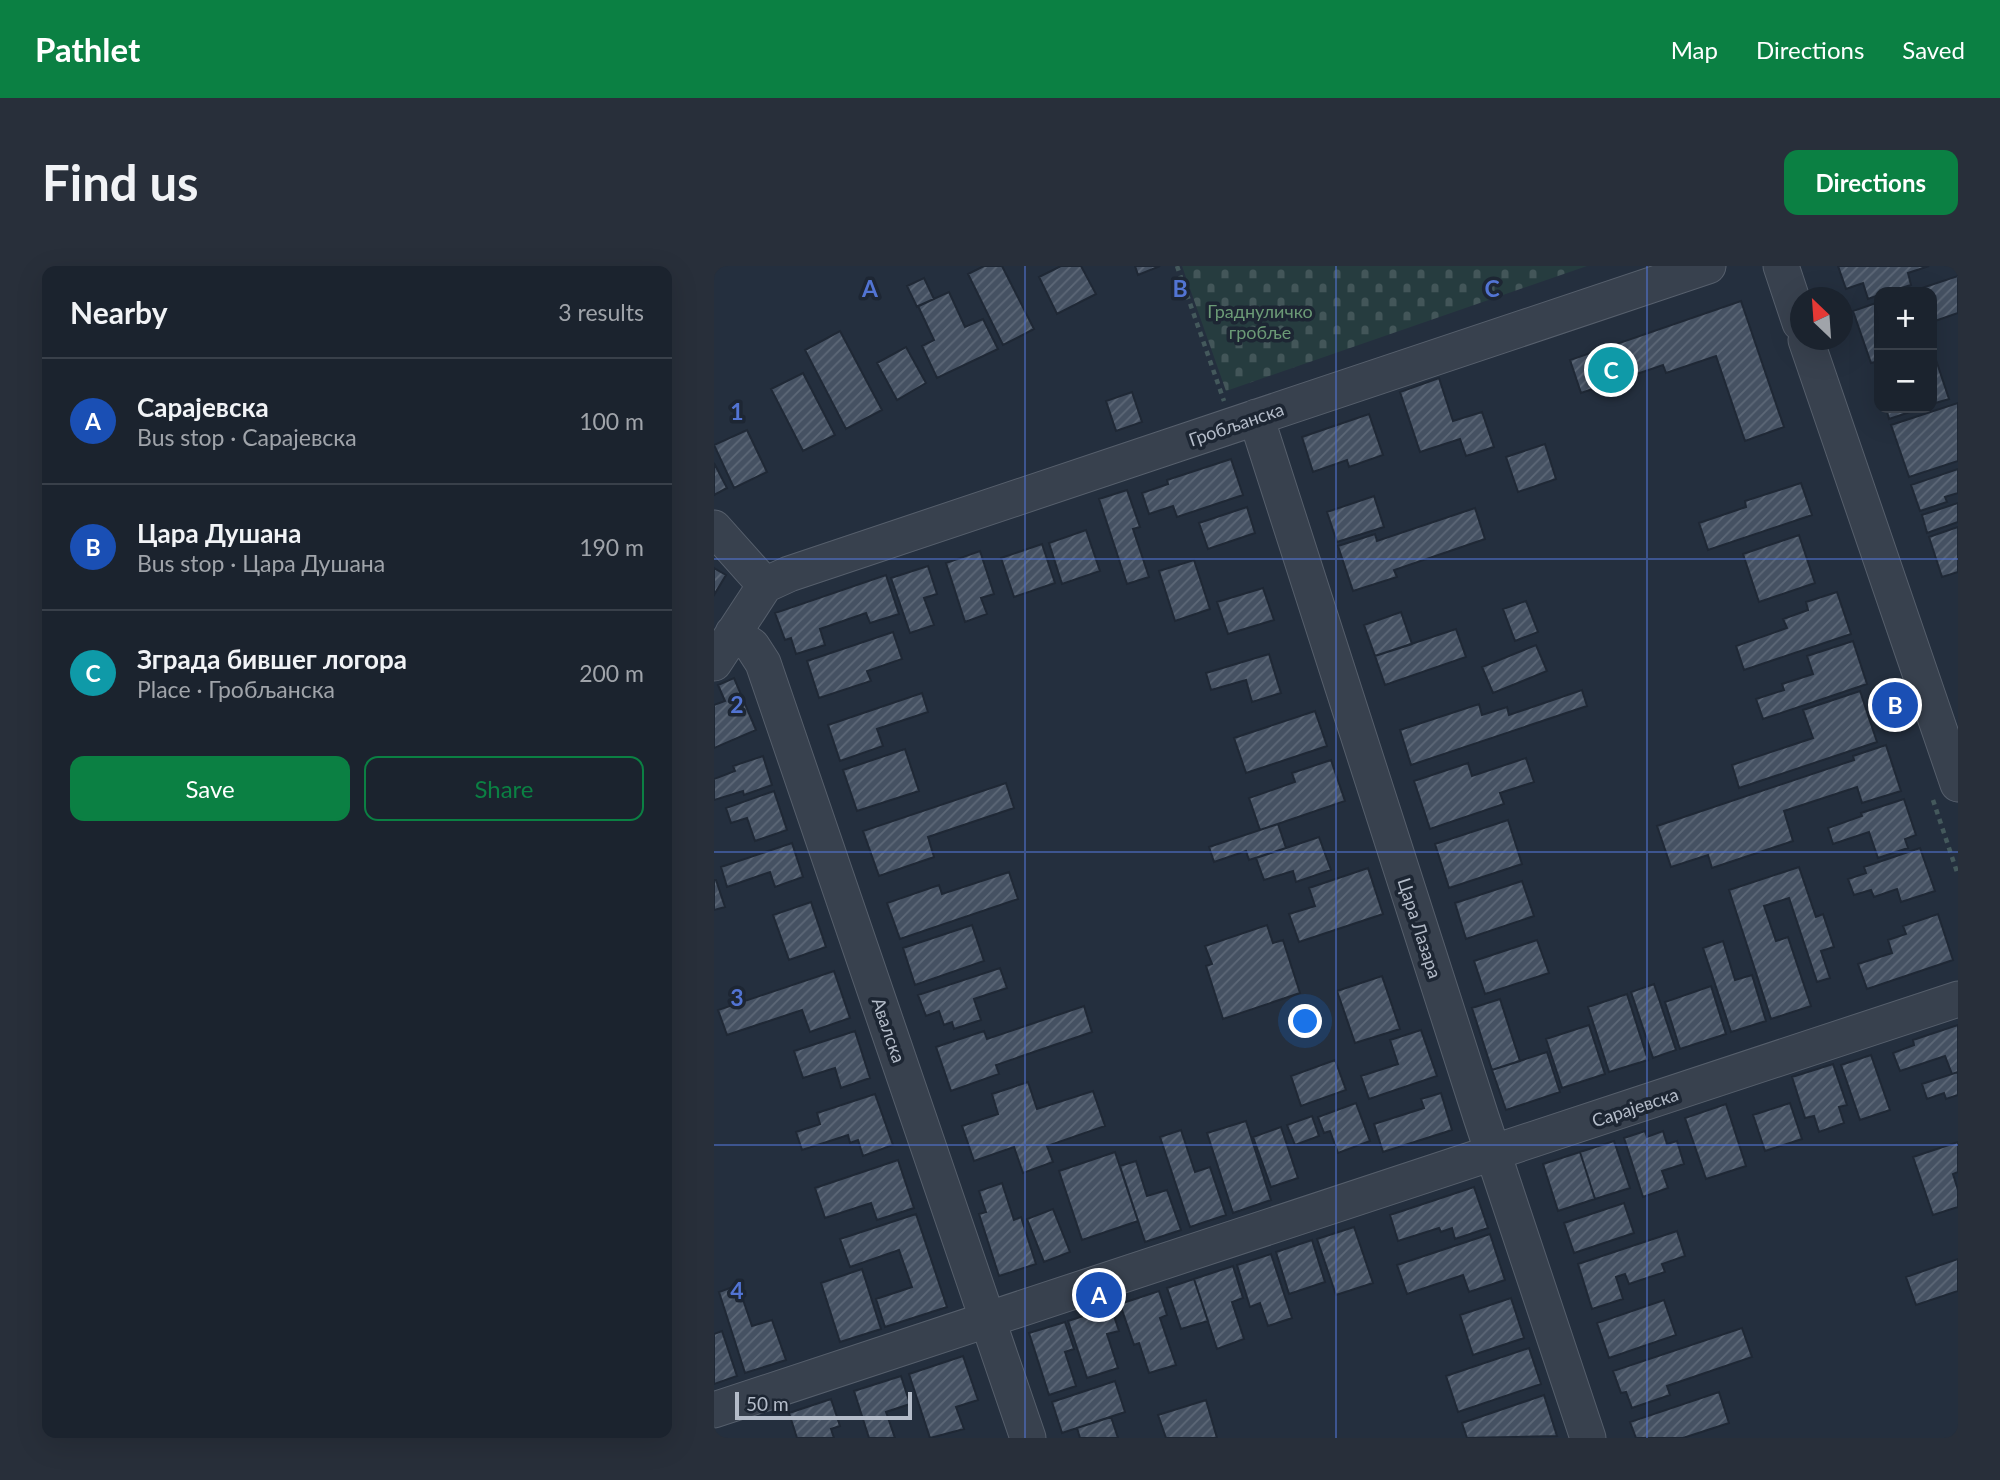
<!DOCTYPE html>
<html lang="en">
<head>
<meta charset="utf-8">
<style>
  body { margin:0; font-family:Lato,sans-serif; background:#282f3a; color:#f1f3f6 }
  .controls { position:absolute; right:21px; top:21px; display:grid; overflow:hidden; border-radius:14px; box-shadow:0 7px 28px #0002 }
  .controls button { width:63px; height:63px; display:grid; place-items:center; padding:0; border:0; border-bottom:2px solid #39404a; background:#1b232e; color:#f1f3f6; font:35px sans-serif }
  .compass { position:absolute; left:1076px; top:21px; width:63px; height:63px; border-radius:50%; background:#1b232e; box-shadow:0 7px 28px #0002; rotate:335deg }
  .scale { position:absolute; left:21px; bottom:18px; width:177px; box-sizing:border-box; padding-left:7px; border:4px solid #b4bcc9; border-top:0; font-size:19px; line-height:24px; white-space:nowrap; color:#b4bcc9; -webkit-text-stroke:5px #1d2633; paint-order:stroke }
  .you { position:absolute; left:592px; top:756px; width:24px; height:24px; margin:-18px; border:5px solid #fff; border-radius:50%; background:#1a73e8; box-shadow:0 0 0 10px #1a73e833 }
  .badge { display:grid; place-items:center; width:46px; height:46px; border-radius:50%; background:#0b8043; color:#fff; font-size:23px; font-weight:700 }
  .pin { position:absolute; translate:-50% -50%; border:4px solid #fff; box-shadow:0 2px 7px #0006 }
  .list { margin:0; padding:0; list-style:none }
  h2 { display:flex; justify-content:space-between; align-items:center; height:91px; margin:0; padding:0 28px; font-size:30px }
  h2 small { font-size:23px; font-weight:400; color:#a0a4aa }
  .list li { display:grid; grid-template-columns:46px 1fr auto; gap:21px; align-items:center; box-sizing:border-box; height:126px; padding:0 28px; border-top:2px solid #39404a }
  .list b { display:block; font-size:26px; white-space:nowrap }
  .list p { margin:0; font-size:23px; white-space:nowrap; color:#a0a4aa }
  .list em { font-size:23px; font-style:normal; color:#a0a4aa }
  .actions { display:flex; gap:14px; padding:21px 28px }
  .actions a { flex:1; padding:16px 0; border:2px solid #0b8043; border-radius:14px; text-align:center; font-size:24px; color:#0b8043 }
  .actions .main { background:#0b8043; color:#fff }
  .map { position:relative; flex:none; width:1244px; height:1172px; overflow:hidden; border-radius:14px }
  header { display:flex; align-items:center; gap:42px; box-sizing:border-box; height:98px; padding:0 35px; background:#0b8043; color:#fff }
  header strong { font-size:33px }
  nav { display:flex; gap:38px; margin-inline-start:auto; font-size:24px }
  .intro { display:flex; align-items:center; justify-content:space-between; box-sizing:border-box; height:168px; padding:0 42px }
  h1 { margin:0; font-size:49px }
  .button { padding:18px 32px; border-radius:14px; background:#0b8043; color:#fff; font-size:24px; font-weight:700 }
  main { display:flex; gap:42px; padding:0 42px }
  aside { flex:1; background:#1b232e; border-radius:14px; box-shadow:0 7px 28px #0002 }
  .map>svg:first-child { display:block }
  .cemetery { fill:url(#cemetery-stones) }
  .building { fill:url(#building-hatch); stroke:#1f2835; stroke-width:2 }
  .lines { fill:none; stroke-linecap:round; stroke-linejoin:round }
  .minor-casing { stroke:#565f6c; stroke-width:37 }
  .path { stroke:#44595c; stroke-width:4.5; stroke-dasharray:5 5; stroke-linecap:butt }
  .minor { stroke:#38414e; stroke-width:35 }
  .grid { fill:none; stroke:#5274d3; stroke-width:2; stroke-opacity:0.55 }
  .labels { text-anchor:middle; dominant-baseline:central; stroke-width:7; stroke-linejoin:round; paint-order:stroke }
  .park-label { font-size:18px; fill:#6b9a76; stroke:#1d2633 }
  .street-label { font-size:18px; fill:#b4bcc9; stroke:#1d2633 }
  .grid-label { font-size:23px; text-anchor:middle; font-weight:bold; fill:#5274d3; stroke:#1d2633; stroke-width:7; stroke-linejoin:round; paint-order:stroke }
</style>
</head>
<body>
<header>
<strong>Pathlet</strong>
<nav><a>Map</a><a>Directions</a><a>Saved</a></nav>
</header>
<div class="intro"><h1>Find us</h1><a class="button">Directions</a></div>
<main>
<aside>
<h2>Nearby<small>3 results</small></h2>
<ul class="list">
<li><span class="badge" style="background:#1a4fb4">A</span><div><b>Сарајевска</b><p>Bus stop · Сарајевска</p></div><em>100 m</em></li>
<li><span class="badge" style="background:#1a4fb4">B</span><div><b>Цара Душана</b><p>Bus stop · Цара Душана</p></div><em>190 m</em></li>
<li><span class="badge" style="background:#0f9aa8">C</span><div><b>Зграда бившег логора</b><p>Place · Гробљанска</p></div><em>200 m</em></li>
</ul>
<div class="actions"><a class="main">Save</a><a>Share</a></div>
</aside>
<div class="map">
<svg width="1244" height="1172" viewBox="0 0 1244 1172">
  <defs>
    <pattern id="cemetery-stones" width="16" height="16" patternUnits="userSpaceOnUse" patternTransform="scale(1.75)"><rect width="16" height="16" fill="#263c3f"/><path d="M2 7V4a2 2 0 0 1 4 0v3zM10 15v-3a2 2 0 0 1 4 0v3z" fill="#435659"/></pattern>
    <pattern id="building-hatch" width="6" height="6" patternUnits="userSpaceOnUse" patternTransform="scale(1.75)"><rect width="6" height="6" fill="#455162"/><path d="M-1 1l2-2M0 6l6-6M5 7l2-2" fill="none" stroke="#5d6877"/></pattern>
  </defs>
  <rect width="100%" height="100%" fill="#242f3e"/>
  <path class="cemetery" d="M468,0H873L512,125Z"/>
  <path class="building" d="M270,0H288L320,63L289,79L254,8Z
    M347,0H367L382,28L343,48L325,11Z
    M421,0H446L424,9Z
    M1124,0H1215L1194,7L1197,19L1174,26H1165V29L1154,33L1149,17L1132,23Z
    M1244,10V47L1218,56V26H1196Z
    M210,12L220,33L203,41L193,20Z
    M235,26L251,61L269,53L284,83L223,112L208,80L220,74L204,40Z
    M1027,35L1070,161L1031,175L1002,90L952,107L949,99L867,127L856,94Z
    M1165,36V95L1157,97L1139,45Z
    M126,65L168,144L132,163L91,84Z
    M192,81L212,117L183,134L163,97Z
    M1219,85L1235,133L1218,138V86Z
    M89,107L121,169L89,185L57,123Z
    M725,112L739,155L768,146L780,181L752,190L746,173L706,186L686,126Z
    M418,126L428,156L402,165L392,135Z
    M1244,137V195L1195,211L1177,159Z
    M1172,142H1208L1175,153Z
    M655,148L669,189L635,201L633,194L599,206L588,171Z
    M33,164L53,206L20,222L0,179Z
    M831,178L842,213L804,226L792,191Z
    M517,193L529,229L463,251L459,240L435,248L428,227L454,218L453,214Z
    M0,197L13,222L0,229Z
    M1244,203V227L1231,231L1233,236L1206,245L1197,219Z
    M1087,217L1098,249L994,284L985,257L1032,241L1031,235Z
    M413,224L426,261L419,263L435,311L413,318L385,233Z
    M660,230L670,261L623,276L613,246Z
    M1244,237V256L1213,267L1208,249Z
    M533,241L541,267L494,283L485,257Z
    M761,242L771,273L680,304L683,311L639,325L624,280L661,268L663,275Z
    M1244,261V306L1228,311L1215,271Z
    M372,264L386,305L348,318L335,277Z
    M1085,269L1101,317L1045,336L1029,288Z
    M328,278L341,317L300,331L287,292Z
    M266,285L280,328L267,332L273,348L251,356L232,297Z
    M480,294L496,343L461,355L445,305Z
    M214,300L223,328L210,332L220,359L196,367L177,312Z
    M0,302L12,309L0,329Z
    M172,309L185,348L156,357L152,347L106,363L111,379L82,388L77,372L71,374L61,347Z
    M549,322L560,354L514,368L503,336Z
    M1123,326L1137,368L1030,404L1022,380L1073,362L1069,353L1094,344L1092,336Z
    M812,335L824,366L801,375L789,343Z
    M687,346L698,378L661,390L650,359Z
    M742,363L752,391L671,419L661,390Z
    M179,366L188,393L153,405L157,415L105,432L93,395Z
    M1139,375L1153,418L1049,453L1042,433L1070,424L1068,418L1099,408L1093,390Z
    M822,379L833,405L779,427L768,401Z
    M555,388L567,427L538,436L532,414L497,424L492,407Z
    M20,412L42,464L0,482V439L11,435L4,419Z
    M868,424L873,440L697,499L686,464L765,438L768,449L793,441L795,449Z
    M1146,425L1163,476L1025,522L1018,499L1099,472L1089,444Z
    M208,427L214,446L163,463L169,480L126,495L114,459Z
    M601,445L613,480L532,507L520,472Z
    M1172,479L1187,525L1148,537L1143,521L1070,545L1079,575L998,602L994,589L957,601L943,560L1140,494L1139,490Z
    M191,483L205,525L143,545L129,504Z
    M49,490L58,519L30,529L29,525L0,534V513L21,505L19,500Z
    M812,492L820,516L786,527L790,538L716,563L700,515L754,497L758,510Z
    M617,494L631,535L546,564L535,532L581,516L578,507Z
    M292,517L300,542L214,571L220,591L165,610L149,565Z
    M60,525L73,564L41,575L33,552L17,557L12,542Z
    M1190,533L1202,569L1191,573L1194,582L1164,592L1155,566L1119,578L1114,562L1148,550L1147,547Z
    M794,554L808,598L735,622L721,578Z
    M564,558L572,582L535,594L532,585L500,596L495,581Z
    M605,571L617,604L582,616L579,605L550,614L542,592Z
    M78,577L89,611L61,621L56,606L13,621L7,601Z
    M1206,582L1221,625L1187,636L1183,623L1160,631L1157,624L1140,629L1134,613L1152,607L1150,601Z
    M1085,601L1102,651L1109,648L1120,681L1107,685L1116,712L1103,716L1075,632L1050,640L1062,675L1074,671L1097,740L1057,753L1015,624Z
    M654,602L669,648L585,676L575,648L601,640L595,622Z
    M295,606L304,633L186,673L173,637L225,619L228,628Z
    M0,614H2L11,641L0,644Z
    M808,615L820,650L752,673L741,637Z
    M97,636L112,681L75,694L59,649Z
    M1224,648L1239,694L1153,723L1144,698L1178,687L1174,674L1192,668L1189,660Z
    M258,659L270,695L201,719L189,682Z
    M553,659L559,677L569,674L586,727L509,753L492,700L498,698L491,680Z
    M823,674L835,707L771,728L760,695Z
    M1009,675L1021,714L1038,709L1052,755L1017,766L989,682Z
    M286,702L293,722L260,733L267,754L240,763L238,756L230,759L225,745L212,750L204,729Z
    M120,705L136,752L96,766L88,744L13,769L4,744Z
    M668,710L686,763L641,777L623,725Z
    M940,718L962,784L939,792L917,726Z
    M997,720L1012,768L966,783L951,736Z
    M913,728L934,794L895,806L874,741Z
    M786,733L806,795L778,804L758,742Z
    M370,740L378,766L282,799L285,808L237,825L222,781L270,765L273,773Z
    M875,759L891,808L848,822L832,773Z
    M1244,759V806L1238,808L1231,790L1186,805L1179,787L1200,779L1199,774Z
    M707,764L723,810L655,833L647,810L684,798L676,774Z
    M141,765L156,812L127,822L121,802L89,812L80,785Z
    M833,786L846,826L792,844L778,804Z
    M1157,789L1176,844L1146,854L1127,799Z
    M621,794L632,824L587,840L577,810Z
    M1119,798L1133,839L1125,841L1130,857L1105,866L1100,850L1091,852L1078,811Z
    M1244,806V829L1232,833L1230,827L1213,833L1208,818Z
    M314,816L323,843L379,825L391,860L333,880L339,896L309,907L300,881L260,895L248,860L284,848L278,828Z
    M727,827L738,864L669,886L660,858L710,842L707,833Z
    M161,828L179,879L149,890L144,874L136,877L134,869L88,884L82,866L106,858L103,847Z
    M642,837L656,875L624,887L616,865L610,867L604,851Z
    M1076,837L1088,873L1051,885L1039,849Z
    M1012,838L1032,900L992,913L971,852Z
    M598,850L605,870L581,879L573,859Z
    M532,855L557,934L519,947L493,867Z
    M567,861L584,912L557,921L539,871Z
    M467,864L481,906L496,901L512,949L476,961L446,871Z
    M931,865L933,871L949,865L953,878L963,875L970,898L948,905L954,922L929,931L910,872Z
    M900,875L916,922L881,933L866,886Z
    M1244,876V906L1239,908L1244,924V941L1219,949L1199,891Z
    M401,886L424,955L368,974L345,905Z
    M866,886L881,933L844,945L829,898Z
    M184,894L200,942L163,954L157,937L111,952L101,922Z
    M422,895L433,930L453,924L467,964L431,976L406,900Z
    M288,917L300,954L307,951L322,998L285,1010L265,948L272,946L265,925Z
    M760,921L774,962L741,973L738,962L727,966L725,962L684,975L676,949Z
    M910,937L920,967L860,987L850,957Z
    M339,943L356,986L330,996L313,953Z
    M202,948L233,1041L171,1061L162,1033L198,1021L185,984L136,1001L126,973Z
    M640,961L659,1017L622,1029L603,973Z
    M963,965L971,990L948,998L951,1006L915,1018L911,1008L902,1011L909,1033L878,1043L864,998Z
    M776,968L791,1014L755,1026L749,1009L693,1028L683,999Z
    M598,974L611,1016L575,1028L562,986Z
    M557,988L578,1052L554,1060L546,1037L536,1041L523,999Z
    M1244,993V1025L1202,1039L1192,1011Z
    M519,1000L529,1032L518,1036L530,1073L503,1083L480,1013Z
    M148,1003L167,1063L126,1076L107,1017Z
    M480,1013L494,1055L467,1063L453,1022Z
    M24,1019L38,1060L58,1054L72,1094L31,1107L5,1026Z
    M445,1025L453,1049L446,1052L462,1099L435,1107L425,1077L420,1079L406,1038Z
    M797,1032L810,1072L759,1089L746,1049Z
    M950,1034L962,1069L895,1092L883,1057Z
    M397,1041L405,1065L393,1068L404,1102L373,1112L354,1055Z
    M351,1056L360,1083L351,1086L362,1120L335,1129L315,1067Z
    M1028,1062L1038,1091L953,1120L956,1129L918,1142L912,1126L907,1127L899,1105Z
    M8,1065L23,1110L0,1118V1068Z
    M815,1082L827,1118L744,1146L732,1110Z
    M249,1090L264,1134L242,1141L250,1163L216,1172L195,1108Z
    M187,1110L196,1138L172,1146L181,1172H155L140,1125Z
    M401,1115L411,1146L348,1167L338,1136Z
    M1005,1126L1015,1157L969,1172H922L916,1156Z
    M830,1129L843,1170L753,1172L748,1157Z
    M117,1133L126,1160L117,1163L120,1172H83L75,1147Z
    M492,1134L503,1172H452L444,1149Z
    M397,1151L404,1172H366L363,1162Z"/>
  <g class="lines">
    <g class="minor-casing">
      <path id="minor" d="M1067,0L1086,57
        M1092,74L1244,518
        M542,151L767,851L874,1172
        M0,262L51,319
        M19,367L38,380L49,397L314,1172
        M0,397L51,319L75,308L994,0
        M0,1144L1244,733"/>
    </g>
    <path class="path" d="M463,0L510,135
      M1219,534L1244,609"/>
    <use href="#minor" class="minor"/>
  </g>
  <path class="grid" d="M311,0V1172M622,0V1172M933,0V1172M0,293H1244M0,586H1244M0,879H1244"/>
  <g class="labels">
    <g class="park-label">
      <text x="546" y="45">Граднуличко<tspan x="546" dy="21">гробље</tspan></text>
    </g>
    <g class="street-label">
      <text transform="translate(522 158) rotate(-19)">Гробљанска</text>
      <text transform="translate(706 662) rotate(72)">Цара Лазара</text>
      <text transform="translate(175 764) rotate(71)">Авалска</text>
      <text transform="translate(921 841) rotate(-18)">Сарајевска</text>
    </g>
  </g>
  <g class="grid-label">
    <text x="156" y="31">A</text>
    <text x="466" y="31">B</text>
    <text x="778" y="31">C</text>
    <text x="23" y="154">1</text>
    <text x="23" y="447">2</text>
    <text x="23" y="740">3</text>
    <text x="23" y="1033">4</text>
  </g>
</svg>
<div class="controls">
<button>+</button>
<button>−</button>
</div>
<svg class="compass" viewBox="-18 -18 36 36"><path d="M0-13l5 13h-10z" fill="#e53935"/><path d="M0 13l5-13h-10z" fill="#a0a4aa"/></svg>
<div class="scale">50 m</div>
<div class="you"></div>
<div class="pin badge" style="left:385px;top:1029px;background:#1a4fb4">A</div>
<div class="pin badge" style="left:1181px;top:439px;background:#1a4fb4">B</div>
<div class="pin badge" style="left:897px;top:104px;background:#0f9aa8">C</div>
</div>
</main>
</body>
</html>
